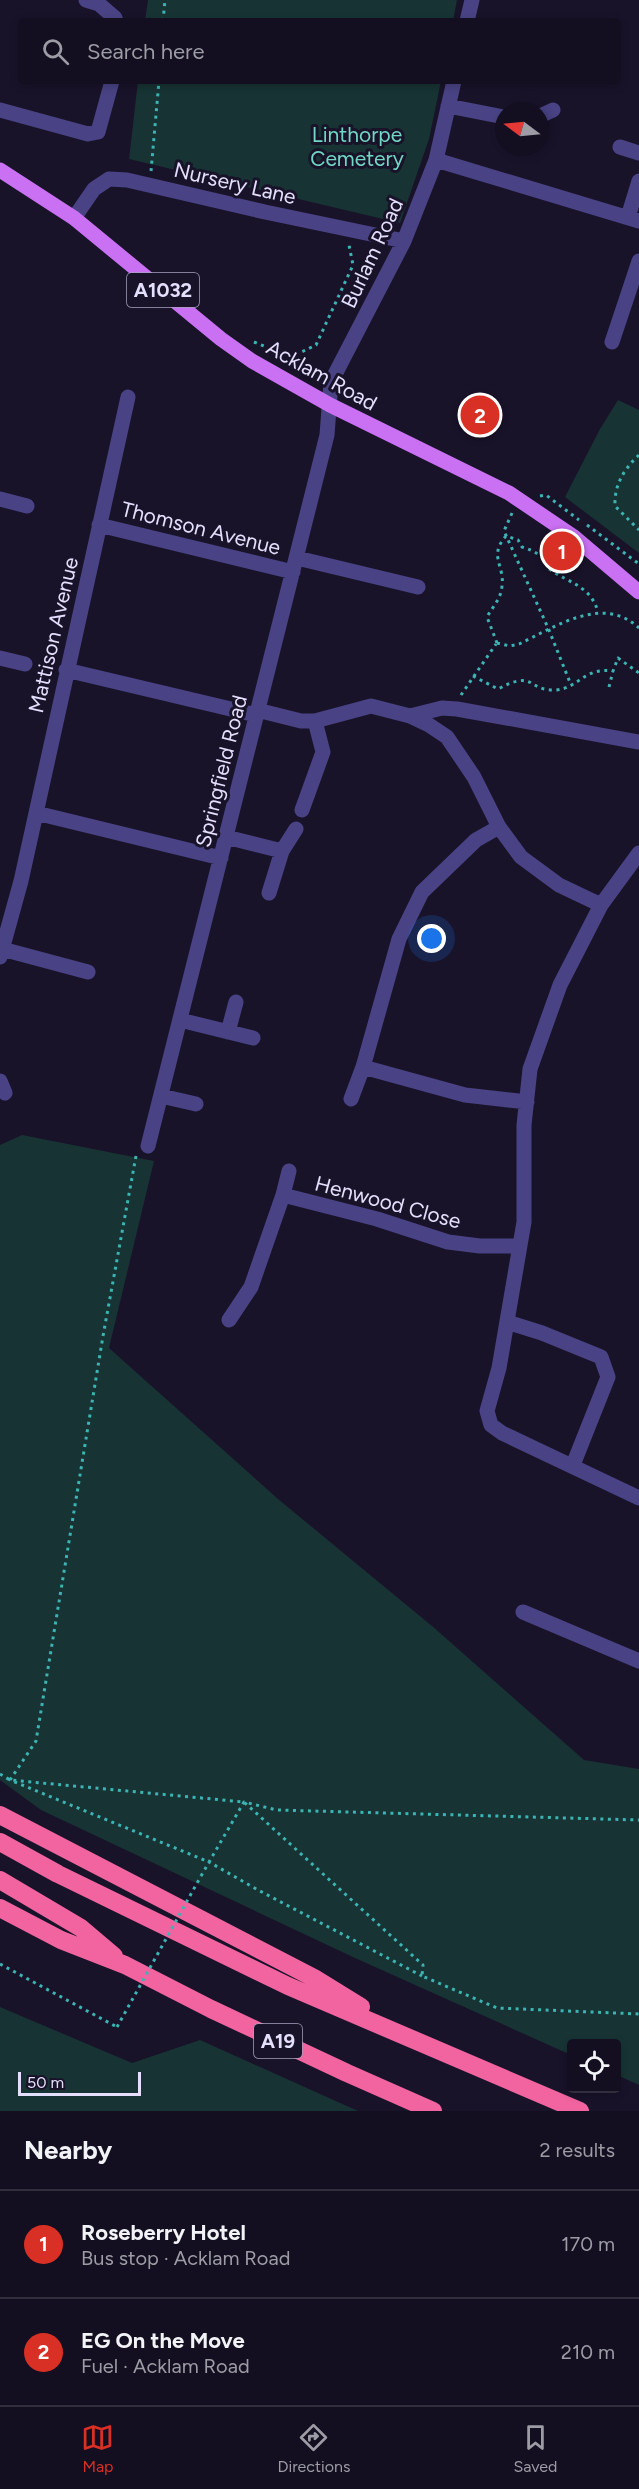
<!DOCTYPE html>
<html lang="en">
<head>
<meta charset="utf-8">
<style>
  body { margin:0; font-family:Figtree,sans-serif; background:#1c1729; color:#f1f3f6 }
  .controls { position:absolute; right:18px; bottom:18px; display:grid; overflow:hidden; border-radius:6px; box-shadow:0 3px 9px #0003 }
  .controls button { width:54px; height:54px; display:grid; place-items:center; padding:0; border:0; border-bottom:2px solid #322e3e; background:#130e20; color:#f1f3f6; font:30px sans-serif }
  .compass { position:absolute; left:495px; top:102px; width:54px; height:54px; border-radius:50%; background:#130e20; box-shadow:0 3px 9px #0003; rotate:286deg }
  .scale { position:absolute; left:18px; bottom:15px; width:123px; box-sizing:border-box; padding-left:6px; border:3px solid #e4dffc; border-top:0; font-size:16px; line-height:21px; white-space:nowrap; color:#e4dffc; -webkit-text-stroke:4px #19132a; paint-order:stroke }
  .you { position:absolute; left:432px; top:939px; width:21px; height:21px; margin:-15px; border:4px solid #fff; border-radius:50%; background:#1a73e8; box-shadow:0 0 0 9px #1a73e833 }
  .badge { display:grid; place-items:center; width:39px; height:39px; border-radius:50%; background:#d93025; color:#fff; font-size:20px; font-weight:700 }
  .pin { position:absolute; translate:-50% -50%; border:3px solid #fff; box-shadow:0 2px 6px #0006 }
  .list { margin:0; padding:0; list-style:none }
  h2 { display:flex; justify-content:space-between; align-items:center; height:78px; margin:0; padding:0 24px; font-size:26px }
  h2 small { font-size:20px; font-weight:400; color:#9d9ca5 }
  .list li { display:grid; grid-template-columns:39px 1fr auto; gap:18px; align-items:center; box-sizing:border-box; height:108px; padding:0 24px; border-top:2px solid #322e3e }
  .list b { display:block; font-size:22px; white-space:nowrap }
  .list p { margin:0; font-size:20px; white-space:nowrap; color:#9d9ca5 }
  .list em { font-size:20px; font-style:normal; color:#9d9ca5 }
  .icon { flex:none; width:33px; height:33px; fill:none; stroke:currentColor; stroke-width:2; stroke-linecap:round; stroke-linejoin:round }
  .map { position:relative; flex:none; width:639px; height:2111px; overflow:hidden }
  .search { position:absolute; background:#130e20; box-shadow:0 3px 9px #0003; left:18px; right:18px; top:18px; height:66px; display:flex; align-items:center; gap:15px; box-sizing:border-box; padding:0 21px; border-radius:6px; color:#9d9ca5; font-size:22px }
  .sheet { height:294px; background:#130e20 }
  nav { display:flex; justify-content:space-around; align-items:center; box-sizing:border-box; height:84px; border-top:2px solid #322e3e; background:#130e20; font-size:16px; color:#9d9ca5 }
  nav a { display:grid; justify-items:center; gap:3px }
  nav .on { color:#d93025 }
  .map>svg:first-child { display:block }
  .green { fill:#173333 }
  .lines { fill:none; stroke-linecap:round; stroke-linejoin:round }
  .path { stroke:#3cb4b3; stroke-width:3; stroke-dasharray:3 4.5; stroke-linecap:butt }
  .minor { stroke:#494385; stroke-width:15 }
  .major { stroke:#ca70f3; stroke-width:15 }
  .highway { stroke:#f264a0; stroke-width:18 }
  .path-bridge { stroke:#3cb4b3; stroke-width:3; stroke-dasharray:3 4.5; stroke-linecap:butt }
  .labels { text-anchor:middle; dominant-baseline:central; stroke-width:6; stroke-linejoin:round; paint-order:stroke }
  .shield { fill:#19132a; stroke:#a7a2bd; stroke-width:1.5 }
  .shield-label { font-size:20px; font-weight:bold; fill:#e4dffc }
  .park-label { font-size:21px; fill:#70d8c4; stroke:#19132a }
  .street-label { font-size:21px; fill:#e4dffc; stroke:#19132a }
</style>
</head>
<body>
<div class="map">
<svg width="639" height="2111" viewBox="0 0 639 2111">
  <rect width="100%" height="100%" fill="#19132a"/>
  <path class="green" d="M148,0H457L453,21H145Z
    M138,81H441L429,139L400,223L129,159Z
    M618,400L639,410V553L565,497L600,429Z
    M22,1135L154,1161L109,1348L278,1499L432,1626L584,1760L639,1769V2085L617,2075L616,2044H572L571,2055L355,1958L41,1810L0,1780V1145Z
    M0,2007L132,2063L200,2040L358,2111H0Z"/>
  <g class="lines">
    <path class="path" d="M163,21L165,0
      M151,171L159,81
      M254,342L291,357L316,345L353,265L349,245
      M639,455C624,469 614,485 615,506L639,530
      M540,496L546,495L579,520
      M512,513L504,531L549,630L571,685
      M587,525L639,564
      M497,643L487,617C493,606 501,599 502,586C505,566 488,556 506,536L518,540L522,547C535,551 544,556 549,569C569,583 591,586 598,612
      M497,643L510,646L519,644C555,627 603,594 639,628
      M473,676L498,689C536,669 526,691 556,690C579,688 584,667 613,671L618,658L639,673
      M609,687L613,671
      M461,695L496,644
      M136,1156L103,1336L36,1741L10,1780L209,1862L244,1802L277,1810L639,1820
      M0,1774L10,1780L244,1802L423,1965L422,1976L497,2008L639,2014
      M201,1876L209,1862L258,1890L422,1976
      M0,1964L117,2027"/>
    <path class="minor" d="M86,0L99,4L115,18L116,21
      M467,21L472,0
      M448,106L504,117
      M0,110L88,134L98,132L112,81
      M540,116L553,110
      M620,147L639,153
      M436,160L639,221
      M628,217L639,181
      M74,218L94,189L109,179L127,180L265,212L404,241
      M612,342L639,261
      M0,499L27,506
      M99,525L293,572
      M297,558L418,587
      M0,658L25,664
      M66,670L256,715
      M257,710L301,721H315L371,706L410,716L429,725L447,737L474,777L499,827L521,857L559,885L601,905
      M410,716L442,708L457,709L639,742
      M302,810L323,752L315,721
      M36,813L221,858
      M226,837L282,851L269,893
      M282,851L296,829
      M639,853L601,905L560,985L530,1069L524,1125V1222L499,1368L487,1411L491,1425L502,1433L639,1498
      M2,949L88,972
      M0,957L21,881L128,397
      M180,1020L253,1038
      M228,1032L236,1002
      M363,1067L465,1095L527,1102
      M0,1081L5,1093
      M161,1096L196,1104
      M351,1099L363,1067L399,939L422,892L476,840L499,827
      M148,1146L327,435L331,382L404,241L436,160L454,81
      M283,1195L377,1219L448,1242L480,1246H519
      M229,1320L251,1287L283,1195L289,1171
      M507,1322L542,1333L601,1357L608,1377L573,1465
      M523,1612L639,1661"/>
    <path class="major" d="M0,170L74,218L221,339L252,361L330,405L509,493L574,537L639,592"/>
    <path class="highway" d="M0,1815L314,1978L361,2007
      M0,1842L58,1874L288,1986L580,2111
      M0,1880L81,1928L114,1956
      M0,1908L61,1940L125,1965L211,2009L347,2073L433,2111"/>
    <path class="path-bridge" d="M117,2027L201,1876"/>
  </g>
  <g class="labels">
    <g class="shield">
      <rect x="127" y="273" width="72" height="34" rx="4.5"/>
      <rect x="254" y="2024" width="48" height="34" rx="4.5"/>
    </g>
    <g class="shield-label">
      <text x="163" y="290">A1032</text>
      <text x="278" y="2041">A19</text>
    </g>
    <g class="park-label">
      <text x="357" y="134">Linthorpe<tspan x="357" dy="24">Cemetery</tspan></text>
    </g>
    <g class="street-label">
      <text transform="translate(235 183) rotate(13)">Nursery Lane</text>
      <text transform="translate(372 253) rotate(-65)">Burlam Road</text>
      <text transform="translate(322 375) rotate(29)">Acklam Road</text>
      <text transform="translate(201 528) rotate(14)">Thomson Avenue</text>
      <text transform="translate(53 635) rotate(-77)">Mattison Avenue</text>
      <text transform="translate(221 771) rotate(-76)">Springfield Road</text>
      <text transform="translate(388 1202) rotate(15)">Henwood Close</text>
    </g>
  </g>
</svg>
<div class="controls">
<button><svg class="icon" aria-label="locate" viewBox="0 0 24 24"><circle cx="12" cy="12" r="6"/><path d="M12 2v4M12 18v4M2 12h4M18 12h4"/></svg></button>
</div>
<svg class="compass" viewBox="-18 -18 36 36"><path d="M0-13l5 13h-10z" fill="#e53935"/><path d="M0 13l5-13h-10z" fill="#9d9ca5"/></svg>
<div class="scale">50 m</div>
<div class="you"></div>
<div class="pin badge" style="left:562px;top:551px">1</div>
<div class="pin badge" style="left:480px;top:415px">2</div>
<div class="search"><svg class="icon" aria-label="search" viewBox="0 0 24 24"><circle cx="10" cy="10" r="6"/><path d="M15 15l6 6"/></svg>Search here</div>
</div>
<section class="sheet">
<h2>Nearby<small>2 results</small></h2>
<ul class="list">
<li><span class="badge">1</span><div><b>Roseberry Hotel</b><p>Bus stop · Acklam Road</p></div><em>170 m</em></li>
<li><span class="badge">2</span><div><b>EG On the Move</b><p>Fuel · Acklam Road</p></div><em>210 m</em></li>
</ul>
</section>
<nav>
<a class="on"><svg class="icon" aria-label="map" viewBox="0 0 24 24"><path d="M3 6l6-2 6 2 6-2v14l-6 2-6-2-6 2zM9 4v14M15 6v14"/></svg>Map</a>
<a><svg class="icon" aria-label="directions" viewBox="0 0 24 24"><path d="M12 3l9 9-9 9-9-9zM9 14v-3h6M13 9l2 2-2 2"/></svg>Directions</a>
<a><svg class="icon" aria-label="saved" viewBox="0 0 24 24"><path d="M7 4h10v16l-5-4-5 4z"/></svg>Saved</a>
</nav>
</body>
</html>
